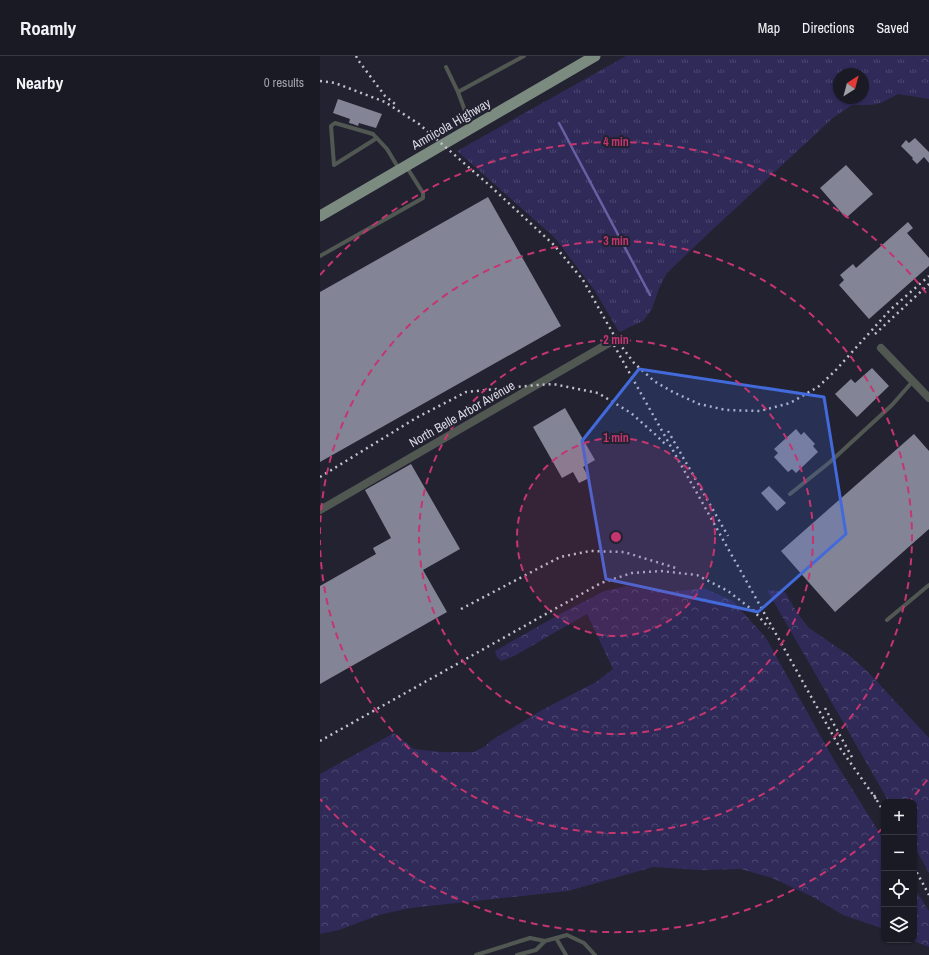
<!DOCTYPE html>
<html lang="en">
<head>
<meta charset="utf-8">
<style>
  body { margin:0; font-family:"Archivo Narrow",sans-serif; background:#23232d; color:#f1f3f6 }
  .controls { position:absolute; right:12px; bottom:12px; display:grid; overflow:hidden; border-radius:8px; box-shadow:0 1px 3px #0004 }
  .controls button { width:36px; height:36px; display:grid; place-items:center; padding:0; border:0; border-bottom:1px solid #383842; background:#1a1a25; color:#f1f3f6; font:20px sans-serif }
  .compass { position:absolute; left:513px; top:12px; width:36px; height:36px; border-radius:50%; background:#1a1a25; box-shadow:0 1px 3px #0004; rotate:36deg }
  .list { margin:0; padding:0; list-style:none }
  h2 { display:flex; justify-content:space-between; align-items:center; height:52px; margin:0; padding:0 16px; font-size:17px }
  h2 small { font-size:13px; font-weight:400; color:#9fa1a7 }
  .icon { flex:none; width:22px; height:22px; fill:none; stroke:currentColor; stroke-width:2; stroke-linecap:round; stroke-linejoin:round }
  .map { position:relative; flex:none; width:609px; height:899px; overflow:hidden }
  header { display:flex; align-items:center; gap:24px; box-sizing:border-box; height:56px; padding:0 20px; background:#1a1a25; border-bottom:1px solid #383842 }
  header strong { font-size:19px }
  nav { display:flex; gap:22px; margin-inline-start:auto; font-size:14px }
  main { display:flex }
  aside { flex:1; background:#1a1a25 }
  .map>svg:first-child { display:block }
  .grass { fill:url(#grass-tufts); fill-rule:evenodd }
  .forest { fill:url(#forest-crowns) }
  .lines { fill:none; stroke-linecap:round; stroke-linejoin:round }
  .stream { stroke:#6761a4; stroke-width:2.5 }
  .building { fill:#848497 }
  .service { stroke:#515852; stroke-width:4 }
  .minor { stroke:#515852; stroke-width:8 }
  .primary { stroke:#7c8b7f; stroke-width:11 }
  .rail { stroke:#c2c2cd; stroke-width:2.5; stroke-dasharray:2 4; stroke-linecap:butt }
  .marked { fill:#426ada; fill-opacity:0.2; stroke:#426ada; stroke-width:3; stroke-linejoin:round }
  .ring { fill:none; stroke:#c5356f; stroke-width:2; stroke-dasharray:7 5 }
  .labels { text-anchor:middle; dominant-baseline:central; stroke-width:4; stroke-linejoin:round; paint-order:stroke }
  .street-label { font-size:13px; fill:#d8d8e3; stroke:#222231 }
  .centre { fill:#c5356f; stroke:#222231; stroke-width:2 }
  .ring-label { font-size:12px; text-anchor:middle; font-weight:bold; fill:#c5356f; stroke:#222231; stroke-width:4; stroke-linejoin:round; paint-order:stroke }
</style>
</head>
<body>
<header>
<strong>Roamly</strong>
<nav><a>Map</a><a>Directions</a><a>Saved</a></nav>
</header>
<main>
<aside>
<h2>Nearby<small>0 results</small></h2>
<ul class="list">
</ul>
</aside>
<div class="map">
<svg width="609" height="899" viewBox="0 0 609 899">
  <defs>
    <pattern id="grass-tufts" width="24" height="20" patternUnits="userSpaceOnUse"><rect width="24" height="20" fill="#302a59"/><path d="M3 7l-1-3M5 7V3M7 7l1-3M15 17l-1-3M17 17v-4M19 17l1-3" fill="none" stroke="#4d4871"/></pattern>
    <pattern id="forest-crowns" width="20" height="18" patternUnits="userSpaceOnUse"><rect width="20" height="18" fill="#302a59"/><path d="M2 6a3 3 0 1 1 6 0M12 15a3 3 0 1 1 6 0" fill="none" stroke="#4d4871"/></pattern>
  </defs>
  <rect width="100%" height="100%" fill="#222231"/>
  <path class="grass" d="M306,0H591L609,15V43L578,38L561,47L551,49H532L514,61L391,175L347,217L339,232L332,253L323,265L299,276L275,235L235,182L137,95ZM519,18H543V42H519Z"/>
  <path class="forest" d="M591,0H609V15Z
    M307,530L328,534L349,536L384,532L413,545L446,582L514,704L564,784V873L523,859L493,841L452,822L421,813L380,814L333,811L248,835L90,852L59,859L19,874L0,878V718L74,677L94,693L121,696H154L164,691L172,684L222,654L276,626L293,613L267,558L194,600L181,605L176,600L175,595L240,558L284,535Z
    M447,534L465,536L478,558L489,572L530,600L549,617L609,682V817L594,790V746H569Z
    M594,832L609,855V891L591,884H594Z"/>
  <g class="lines">
    <path class="stream" d="M239,67L330,239"/>
  </g>
  <path class="building" d="M18,43L62,58L56,72L39,67L38,70L33,68L29,67L30,63L13,57Z
    M595,82L609,96V107L604,101L597,108L592,103L593,102L581,90L586,84L589,87Z
    M526,109L553,138L526,162L500,132Z
    M168,141L241,270L0,406V236Z
    M588,166L593,172L587,177L609,202V210L549,263L519,229L524,224L520,219L533,208L536,212Z
    M552,312L569,330L537,361L515,338L531,323L535,327Z
    M245,352L275,404L263,411L269,422L259,427L253,416L242,422L213,371Z
    M476,373L481,379L484,376L495,388L493,390L498,396L476,417L472,413L468,416L454,401L458,397L454,393Z
    M594,378L609,395V473L515,556L461,495Z
    M91,408L140,493L103,514L127,556L0,628V530L56,498L53,492L71,482L45,434Z
    M449,430L466,447L457,455L441,437Z"/>
  <g class="lines">
    <path class="service" d="M126,11L138,36
      M151,71L138,36L204,0
      M57,82L14,109L11,70L15,67L53,78L67,93L79,113
      M0,200L103,142V137L86,110
      M470,438L510,406L572,349L593,325
      M567,564L609,529
      M236,882L246,899
      M156,899L210,882L225,885
      M197,899L216,894L225,885L247,879L264,887L275,899"/>
    <path class="minor" d="M561,292L609,342
      M0,454L296,283"/>
    <path class="primary" d="M0,160L275,0"/>
    <path class="rail" d="M36,0L38,4L65,40L75,48
      M0,25L15,27L65,46L99,68L168,128L234,189L263,224L296,283L314,307L334,325L353,336L379,348L406,354L440,355L470,347L498,331L515,315L570,254L609,220
      M555,278L609,228
      M291,284L520,692L556,743
      M348,375L408,480
      M0,421L96,362L146,336L217,329L233,328L278,337L311,357L337,380L345,388
      M141,553L240,501L270,495L304,496L359,513
      M505,652L533,703
      M0,685L281,527L312,517L341,515L377,519L408,535L434,555L449,572
      M554,739L564,757
      M594,811L609,839"/>
  </g>
  <path class="marked" d="M319,313L504,341L526,478L438,556L286,523L262,385Z"/>
  <circle cx="296" cy="481" r="99" fill="#c5356f" fill-opacity=".12"/>
  <g class="ring">
    <circle cx="296" cy="481" r="99"/>
    <circle cx="296" cy="481" r="197"/>
    <path d="M0 478A296 296 0 1 1 0 484"/>
    <path d="M607 724A395 395 0 0 1 590 745M563 772A395 395 0 0 1 0 743M0 219A395 395 0 0 1 607 238"/>
  </g>
  <g class="labels">
    <g class="street-label">
      <text transform="translate(131 68) rotate(-30)">Amnicola Highway</text>
      <text transform="translate(142 358) rotate(-30)">North Belle Arbor Avenue</text>
    </g>
  </g>
  <circle cx="296" cy="481" r="6" class="centre"/>
  <g class="ring-label">
    <text x="296" y="90">4 min</text>
    <text x="296" y="189">3 min</text>
    <text x="296" y="288">2 min</text>
    <text x="296" y="386">1 min</text>
  </g>
</svg>
<div class="controls">
<button>+</button>
<button>−</button>
<button><svg class="icon" aria-label="locate" viewBox="0 0 24 24"><circle cx="12" cy="12" r="6"/><path d="M12 2v4M12 18v4M2 12h4M18 12h4"/></svg></button>
<button><svg class="icon" aria-label="layers" viewBox="0 0 24 24"><path d="M12 4l9 5-9 5-9-5zM3 14l9 5 9-5"/></svg></button>
</div>
<svg class="compass" viewBox="-18 -18 36 36"><path d="M0-13l5 13h-10z" fill="#e53935"/><path d="M0 13l5-13h-10z" fill="#9fa1a7"/></svg>
</div>
</main>
</body>
</html>
